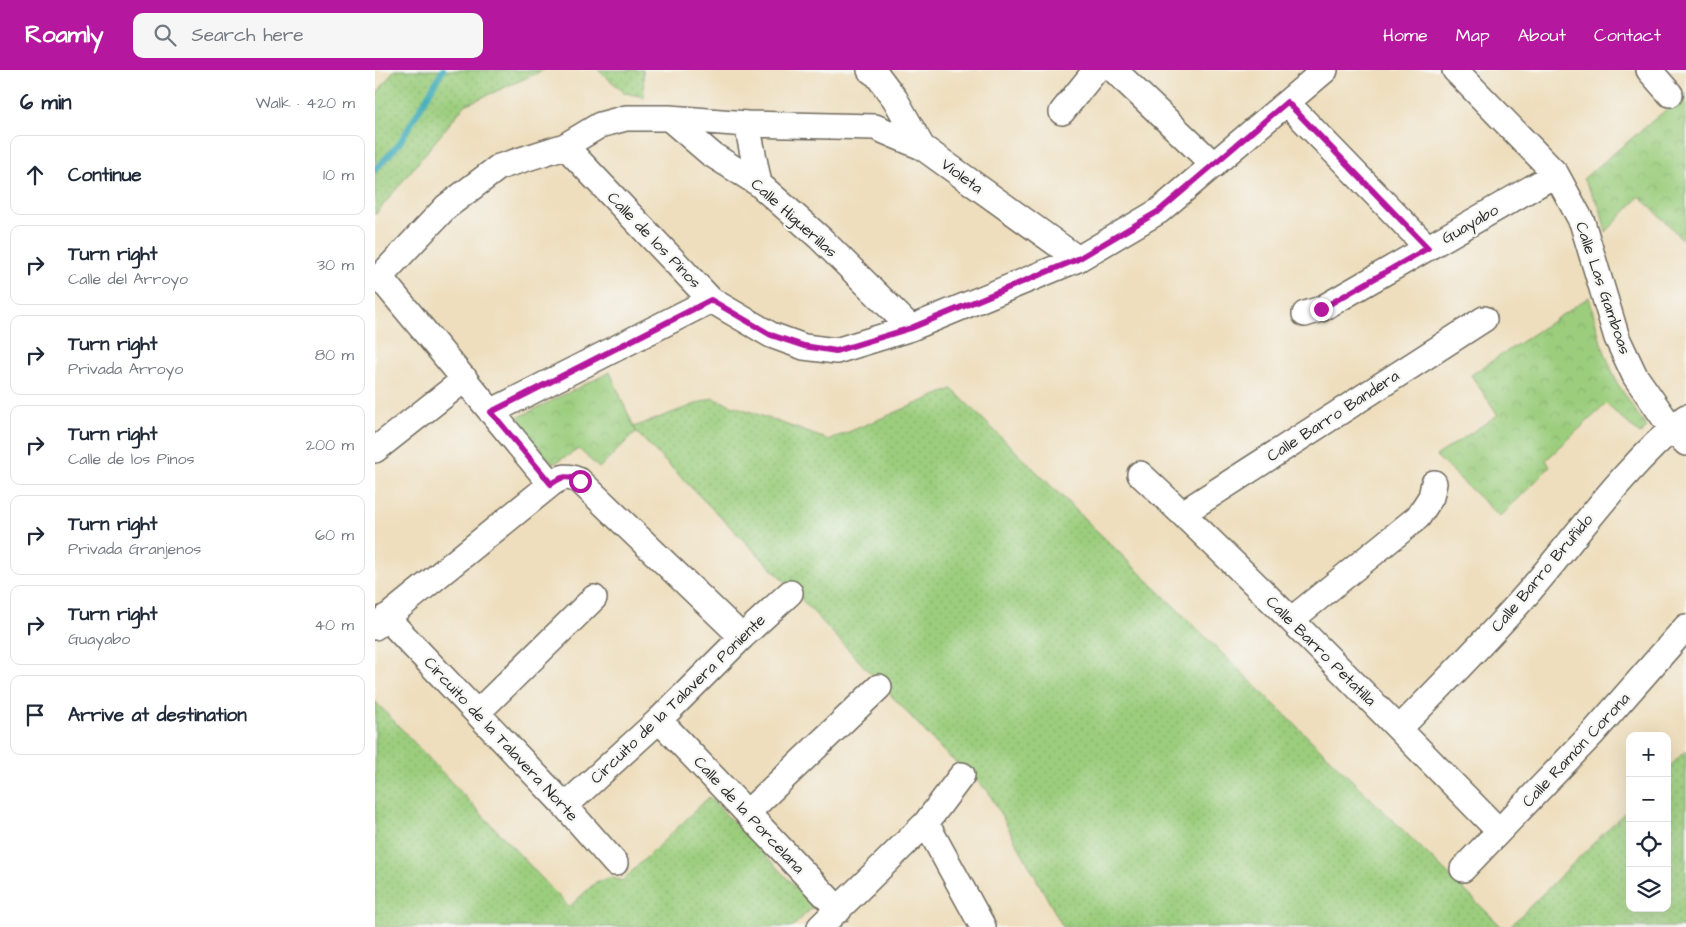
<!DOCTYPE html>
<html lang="en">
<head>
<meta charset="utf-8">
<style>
  body { margin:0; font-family:"Architects Daughter",sans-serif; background:#f6f6f7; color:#1f2937 }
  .controls { position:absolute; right:15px; bottom:15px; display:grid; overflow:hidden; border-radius:10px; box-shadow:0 5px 20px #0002 }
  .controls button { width:45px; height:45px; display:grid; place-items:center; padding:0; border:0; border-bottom:1px solid #e0e1e3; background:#fff; color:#1f2937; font:25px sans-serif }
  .stop { position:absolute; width:15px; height:15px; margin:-11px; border:4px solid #b5179e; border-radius:50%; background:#fff }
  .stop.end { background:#b5179e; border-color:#fff; box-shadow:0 1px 5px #0008 }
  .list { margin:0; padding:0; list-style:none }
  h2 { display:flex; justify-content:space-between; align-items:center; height:65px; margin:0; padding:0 20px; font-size:21px }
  h2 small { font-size:16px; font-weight:400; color:#747a83 }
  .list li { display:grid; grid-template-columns:32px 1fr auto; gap:15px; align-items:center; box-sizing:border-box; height:80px; margin:0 10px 10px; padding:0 10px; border:1px solid #e0e1e3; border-radius:10px }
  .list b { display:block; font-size:19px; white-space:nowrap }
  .list p { margin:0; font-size:16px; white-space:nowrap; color:#747a83 }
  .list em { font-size:16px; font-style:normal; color:#747a83 }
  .icon { flex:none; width:28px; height:28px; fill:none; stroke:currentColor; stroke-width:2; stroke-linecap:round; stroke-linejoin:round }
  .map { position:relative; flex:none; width:1311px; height:857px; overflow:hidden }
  header { display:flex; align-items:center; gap:30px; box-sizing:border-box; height:70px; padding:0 25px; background:#b5179e; color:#fff }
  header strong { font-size:24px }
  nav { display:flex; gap:28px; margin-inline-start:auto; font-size:18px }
  .search { width:350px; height:45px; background:#f6f6f7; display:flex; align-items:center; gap:12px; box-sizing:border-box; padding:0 18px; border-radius:10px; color:#747a83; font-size:19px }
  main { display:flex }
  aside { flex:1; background:#fff }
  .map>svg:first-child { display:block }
  .grass { fill:url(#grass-dots); stroke:#637c54 }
  .park { fill:url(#park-crowns); stroke:#637c54 }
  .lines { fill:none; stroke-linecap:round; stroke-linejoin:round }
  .stream { stroke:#3cabba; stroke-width:6 }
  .minor-casing { stroke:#6f6a5e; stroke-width:28 }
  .minor { stroke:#fff; stroke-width:25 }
  .route { stroke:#b5179e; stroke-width:6 }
  .labels { text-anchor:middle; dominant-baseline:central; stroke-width:4.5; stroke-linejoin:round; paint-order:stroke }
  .street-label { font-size:16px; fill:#2b2b2b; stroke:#f6f6f2 }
</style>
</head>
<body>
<header>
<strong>Roamly</strong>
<div class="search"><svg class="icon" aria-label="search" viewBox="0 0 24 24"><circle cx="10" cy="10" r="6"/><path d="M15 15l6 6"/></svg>Search here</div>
<nav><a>Home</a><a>Map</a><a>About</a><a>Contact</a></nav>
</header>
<main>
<aside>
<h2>6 min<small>Walk · 420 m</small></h2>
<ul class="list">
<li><svg class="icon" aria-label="ahead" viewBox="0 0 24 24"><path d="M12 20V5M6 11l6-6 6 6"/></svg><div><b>Continue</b></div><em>10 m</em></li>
<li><svg class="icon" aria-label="right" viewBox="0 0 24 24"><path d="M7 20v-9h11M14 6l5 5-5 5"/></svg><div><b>Turn right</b><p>Calle del Arroyo</p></div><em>30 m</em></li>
<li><svg class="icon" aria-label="right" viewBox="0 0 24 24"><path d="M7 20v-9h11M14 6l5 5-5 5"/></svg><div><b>Turn right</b><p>Privada Arroyo</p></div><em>80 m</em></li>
<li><svg class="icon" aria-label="right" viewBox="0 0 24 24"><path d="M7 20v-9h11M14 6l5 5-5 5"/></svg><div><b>Turn right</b><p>Calle de los Pinos</p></div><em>200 m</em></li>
<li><svg class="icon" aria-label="right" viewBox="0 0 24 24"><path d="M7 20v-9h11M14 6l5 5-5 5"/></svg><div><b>Turn right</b><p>Privada Granjenos</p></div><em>60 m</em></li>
<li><svg class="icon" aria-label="right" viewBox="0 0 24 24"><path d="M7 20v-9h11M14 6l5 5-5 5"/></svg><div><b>Turn right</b><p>Guayabo</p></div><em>40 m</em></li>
<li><svg class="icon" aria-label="arrive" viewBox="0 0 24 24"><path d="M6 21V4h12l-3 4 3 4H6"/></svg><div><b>Arrive at destination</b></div></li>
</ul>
</aside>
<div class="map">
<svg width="1311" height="857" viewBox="0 0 1311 857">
  <defs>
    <pattern id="grass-dots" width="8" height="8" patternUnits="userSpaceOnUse" patternTransform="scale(1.25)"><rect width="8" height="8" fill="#9bcd7d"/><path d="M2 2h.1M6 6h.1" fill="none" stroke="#86b06c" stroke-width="1.8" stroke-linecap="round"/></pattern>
    <pattern id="park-crowns" width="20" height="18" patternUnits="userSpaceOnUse" patternTransform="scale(1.25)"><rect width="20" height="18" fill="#9bcd7d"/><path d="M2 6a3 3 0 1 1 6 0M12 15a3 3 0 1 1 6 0" fill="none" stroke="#86b06c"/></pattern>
  </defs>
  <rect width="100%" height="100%" fill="#f6f6f2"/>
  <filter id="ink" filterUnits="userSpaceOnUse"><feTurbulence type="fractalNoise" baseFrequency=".02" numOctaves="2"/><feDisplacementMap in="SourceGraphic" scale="10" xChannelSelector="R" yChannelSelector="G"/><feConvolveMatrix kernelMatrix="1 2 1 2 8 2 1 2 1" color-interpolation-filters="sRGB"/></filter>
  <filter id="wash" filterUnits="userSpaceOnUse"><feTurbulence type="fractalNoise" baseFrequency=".0096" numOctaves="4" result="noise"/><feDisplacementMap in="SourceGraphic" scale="20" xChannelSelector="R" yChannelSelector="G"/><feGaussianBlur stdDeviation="1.12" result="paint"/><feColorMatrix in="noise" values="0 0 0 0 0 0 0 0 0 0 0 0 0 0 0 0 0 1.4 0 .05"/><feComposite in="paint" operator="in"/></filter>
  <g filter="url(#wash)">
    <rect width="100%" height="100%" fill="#eedebd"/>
    <path class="grass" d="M19,0H169L90,35L0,145V26Z
      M223,0H268L269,27L250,23Z
      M577,319L1127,857H688L613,721L571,684L412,514L261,362L259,357L337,328L454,370Z
      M0,631L194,837L221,812L236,807L247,811L334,727L439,836L417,857H0Z
      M1311,680V857H1134L1255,737V838H1292V699Z"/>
    <path class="park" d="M1311,23V173L1265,126L1231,162L1225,138L1208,109Z
      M1214,227L1226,273L1242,313L1272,358L1265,364L1231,334L1171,390L1175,397L1125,447L1061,386L1123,345L1096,305Z
      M235,302L261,362L224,398L204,379L178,394L140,349Z"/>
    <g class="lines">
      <path class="stream" d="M0,100L24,74L68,0"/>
    </g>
  </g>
  <g filter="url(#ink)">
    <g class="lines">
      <g class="minor-casing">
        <path id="minor" d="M495,0L502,5L520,29L547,77L703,189
          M739,0L839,95
          M1080,0L1181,104L1207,152L1242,268L1260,306L1297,359L1311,373
          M1274,0L1295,24
          M912,33L1053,178
          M687,42L721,0
          M294,48L336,84L384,114L445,168L536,258
          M372,54L384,114
          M190,76L336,230L396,265L429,277L461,281L536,258L703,189L784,141L950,0
          M0,207L12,216L176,414
          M4,208L71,137L124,97L190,76L225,55L251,48H294L372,54L500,57L547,77
          M930,244L946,239L1181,104
          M116,342L336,230
          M0,380L90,309
          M765,404C889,519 1006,641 1124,761
          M808,443L1109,249
          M11,547L190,736L240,793
          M916,550L1043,447L1056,427L1059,413
          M0,557L176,414C187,406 193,405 205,411L367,567
          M102,643L219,528
          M284,650L464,840
          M1024,659C1067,615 1111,571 1152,524C1204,464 1248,398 1311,347
          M190,736L284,650L367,567L415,523
          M372,743L504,617
          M551,753L608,857
          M1088,799L1218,663L1311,557
          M445,857L551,753L587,705"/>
      </g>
      <use href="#minor" class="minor"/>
    </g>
  </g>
  <g class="lines" filter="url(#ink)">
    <path class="route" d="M205,411C193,405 187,406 176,414L116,342L336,230L396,265L429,276L461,281L536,258L703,189L784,141L912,32L1053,178L946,239"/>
  </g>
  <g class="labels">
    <g class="street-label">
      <text transform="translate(587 106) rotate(36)">Violeta</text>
      <text transform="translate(419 148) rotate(42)">Calle Higuerillas</text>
      <text transform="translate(1095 154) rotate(-30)">Guayabo</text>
      <text transform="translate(279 170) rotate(46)">Calle de los Pinos</text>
      <text transform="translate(1228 218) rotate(71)">Calle Las Gamboas</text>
      <text transform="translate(958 346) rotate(-33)">Calle Barro Bandera</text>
      <text transform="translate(1167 503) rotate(-50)">Calle Barro Bruñido</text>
      <text transform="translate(946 581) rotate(45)">Calle Barro Petatilla</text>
      <text transform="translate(303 629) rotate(-44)">Circuito de la Talavera Poniente</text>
      <text transform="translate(126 669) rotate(47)">Circuito de la Talavera Norte</text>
      <text transform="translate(1201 680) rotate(-47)">Calle Ramón Corona</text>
      <text transform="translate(374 745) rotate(47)">Calle de la Porcelana</text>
    </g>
  </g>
</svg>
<div class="controls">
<button>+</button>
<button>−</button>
<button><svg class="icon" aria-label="locate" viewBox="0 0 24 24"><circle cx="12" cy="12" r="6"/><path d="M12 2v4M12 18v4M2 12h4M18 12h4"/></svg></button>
<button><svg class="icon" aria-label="layers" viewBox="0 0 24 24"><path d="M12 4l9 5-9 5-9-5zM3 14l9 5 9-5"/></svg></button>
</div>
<div class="stop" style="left:205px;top:411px"></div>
<div class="stop end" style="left:946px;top:239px"></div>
</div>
</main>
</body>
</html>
